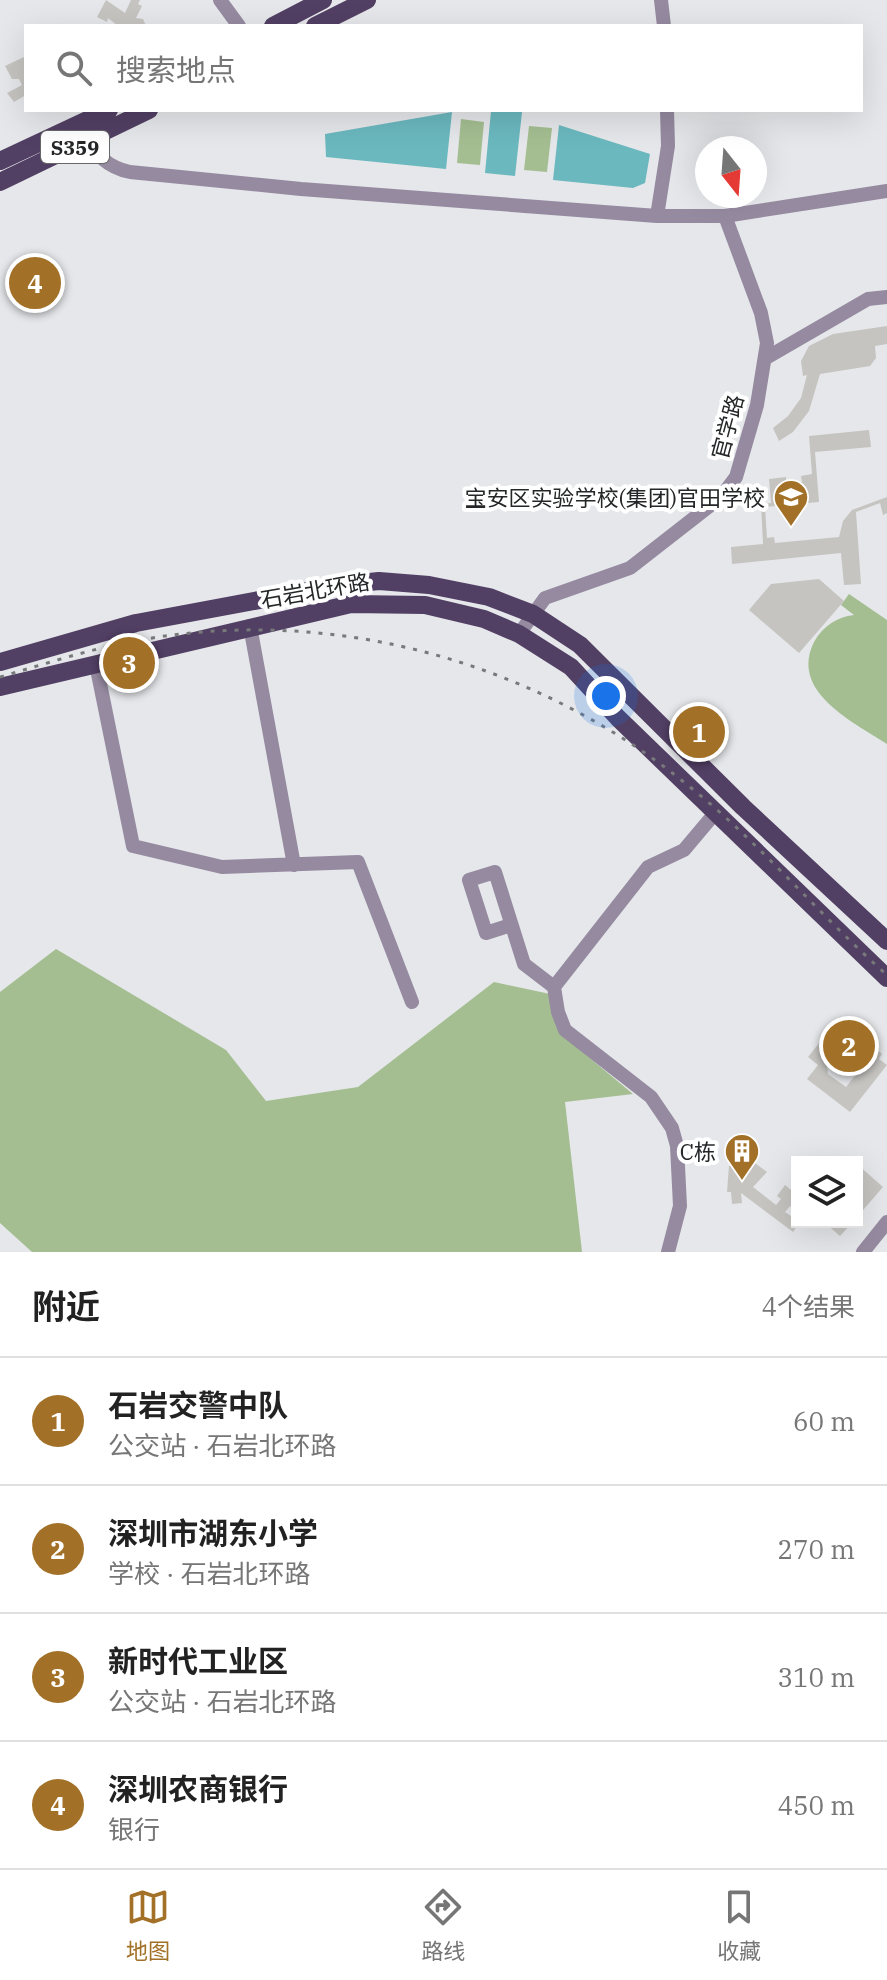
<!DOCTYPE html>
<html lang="zh">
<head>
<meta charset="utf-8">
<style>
  body { margin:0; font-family:"IBM Plex Serif","Noto Sans SC",serif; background:#f2f2f2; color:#222 }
  .controls { position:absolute; right:24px; bottom:24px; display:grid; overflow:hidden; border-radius:0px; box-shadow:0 8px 32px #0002 }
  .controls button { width:72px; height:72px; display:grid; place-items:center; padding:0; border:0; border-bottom:2px solid #e0e0e0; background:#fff; color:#222; font:40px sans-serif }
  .compass { position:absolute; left:695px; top:136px; width:72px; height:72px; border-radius:50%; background:#fff; box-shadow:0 8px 32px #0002; rotate:163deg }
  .you { position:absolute; left:606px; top:696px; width:28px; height:28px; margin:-20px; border:6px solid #fff; border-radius:50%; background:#1a73e8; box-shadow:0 0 0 12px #1a73e833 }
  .badge { display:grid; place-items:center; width:52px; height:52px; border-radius:50%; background:#a27026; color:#fff; font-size:26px; font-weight:700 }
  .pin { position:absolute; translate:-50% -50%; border:4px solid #fff; box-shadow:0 2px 8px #0006 }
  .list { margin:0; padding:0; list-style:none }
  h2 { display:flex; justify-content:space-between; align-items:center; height:104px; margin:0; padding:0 32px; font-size:34px }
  h2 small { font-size:26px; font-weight:400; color:#767676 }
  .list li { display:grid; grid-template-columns:52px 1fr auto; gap:24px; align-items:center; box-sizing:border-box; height:128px; padding:0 32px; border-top:2px solid #e0e0e0 }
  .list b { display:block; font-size:30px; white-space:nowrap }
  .list p { margin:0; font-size:26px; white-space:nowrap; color:#767676 }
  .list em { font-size:26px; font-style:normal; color:#767676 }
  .icon { flex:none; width:44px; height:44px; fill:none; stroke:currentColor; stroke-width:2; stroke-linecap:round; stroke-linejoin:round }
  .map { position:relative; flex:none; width:887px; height:1252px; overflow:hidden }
  .search { position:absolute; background:#fff; box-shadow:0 8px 32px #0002; left:24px; right:24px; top:24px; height:88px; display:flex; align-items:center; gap:20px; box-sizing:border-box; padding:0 28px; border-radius:0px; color:#767676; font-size:30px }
  .sheet { height:616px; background:#fff }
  nav { display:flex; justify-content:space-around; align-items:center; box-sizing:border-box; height:112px; border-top:2px solid #e0e0e0; background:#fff; font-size:22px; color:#767676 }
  nav a { display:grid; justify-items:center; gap:4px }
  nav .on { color:#a27026 }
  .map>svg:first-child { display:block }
  .green { fill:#a4be91 }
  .water { fill:#6bb8bf }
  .building { fill:#c6c4c1; fill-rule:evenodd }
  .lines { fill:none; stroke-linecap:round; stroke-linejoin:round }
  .minor { stroke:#958aa0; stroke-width:14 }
  .major { stroke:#523f64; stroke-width:18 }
  .rail { stroke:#78797b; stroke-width:3; stroke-dasharray:4 8; stroke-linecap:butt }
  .labels { text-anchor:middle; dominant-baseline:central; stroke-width:8; stroke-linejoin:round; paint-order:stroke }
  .shield { fill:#fff; stroke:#666768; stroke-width:2 }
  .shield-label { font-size:20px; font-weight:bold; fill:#252627 }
  .street-label { font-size:22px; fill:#252627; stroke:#fff }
  .poi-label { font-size:22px; fill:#252627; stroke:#fff; text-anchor:end }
</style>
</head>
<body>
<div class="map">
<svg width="887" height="1252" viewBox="0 0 887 1252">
  <rect width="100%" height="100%" fill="#e5e7ea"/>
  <path class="green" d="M461,119L484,122L480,165L457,163Z
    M529,126L552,128L547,172L524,170Z
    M849,594L887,620V744C854,722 789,692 814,642C823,626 837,617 854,615L841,605Z
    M56,949L226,1050L266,1101L358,1087L494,982L550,994L561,1034L633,1094L565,1102L582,1252H32L0,1223V992Z"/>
  <path class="water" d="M515,110L522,112L515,176L485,173L491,111Z
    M452,112L446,169L326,157L325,134Z
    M559,125L650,154L645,183L633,188L553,180Z"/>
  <path class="building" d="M106,0L125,13L131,0H140L138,4L142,6L136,18L143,19L146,26H118L108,18L107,22L97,17Z
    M26,56V95L14,102L7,93L22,85L19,79H12L5,66Z
    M887,326V344L875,346L876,358L870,366L820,374L809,411L793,432L779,441L773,428L788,416L801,398L807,375L803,376L801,361L809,346L833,334Z
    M869,430L871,447L815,452L819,502L765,507L767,538L774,537L775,543L839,537L843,521L852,510L887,497V513L883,515L880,503L856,512L861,584L844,585L841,553L732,564L731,547L763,544L761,504L771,503L769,479L786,477V483L802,482L801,476L812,474L809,436Z
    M819,579L844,601L799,653L749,610L771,584Z
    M840,1017L882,1054L879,1059L887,1065L850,1112L807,1079L818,1065L808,1057ZM841,1046L864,1064L846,1087L828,1074L827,1064Z
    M748,1158L767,1172L753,1187L776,1205L781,1199L777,1196L785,1185L797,1195V1211L790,1206L785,1212L800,1222L793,1232L741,1193L742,1203L732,1204L731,1192H727L729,1166L739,1165L740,1179L748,1169L743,1165Z
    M857,1164L883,1187L857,1217Z
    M824,1222H853L840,1236Z"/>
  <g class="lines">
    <path class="minor" d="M220,0L239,26
      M661,0L664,26
      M80,132C95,152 105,167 130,172L301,189L657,216H725L887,191
      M657,216L668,146L667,110
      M766,358L868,299L887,297
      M250,626L294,865
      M519,634L545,598L630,568L721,497L736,477L757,405L767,343L761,313L725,216
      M96,664L133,846L222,867L358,862L412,1002
      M511,925L486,933L469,880L495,872L524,964L554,987
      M668,1252L680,1206L677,1146L672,1128L651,1097L565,1030L558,1012L554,987L648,867L684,850L716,812
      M863,1252L887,1222"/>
    <path class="major" d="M273,26L323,0
      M315,26L367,0
      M0,161L109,110
      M0,182L149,110
      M0,662L136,623L340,585L379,581L429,585L489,597L533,614L580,645L743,807L887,941
      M0,687L351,604L425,605L484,619L519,634L571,667L618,718L887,978"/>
    <path class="rail" d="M0,677C48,663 96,647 146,639C339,606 540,664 690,787C761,844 819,915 887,975"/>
  </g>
  <defs>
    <g id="school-pin" transform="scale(1.8)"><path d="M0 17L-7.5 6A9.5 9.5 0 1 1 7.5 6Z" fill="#a27026" stroke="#fff"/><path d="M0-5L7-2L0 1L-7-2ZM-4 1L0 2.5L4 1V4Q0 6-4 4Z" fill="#fff"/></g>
    <g id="building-pin" transform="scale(1.8)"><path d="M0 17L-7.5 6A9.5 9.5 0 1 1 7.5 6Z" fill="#a27026" stroke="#fff"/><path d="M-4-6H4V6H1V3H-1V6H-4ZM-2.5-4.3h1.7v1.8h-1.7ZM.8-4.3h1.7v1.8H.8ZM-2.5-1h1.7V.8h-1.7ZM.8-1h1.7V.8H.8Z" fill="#fff"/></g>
  </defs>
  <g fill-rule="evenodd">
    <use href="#school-pin" x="791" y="497"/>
    <use href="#building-pin" x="742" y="1151"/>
  </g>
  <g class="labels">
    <rect class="shield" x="41" y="131" width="68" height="32" rx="6"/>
    <g class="shield-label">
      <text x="75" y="147">S359</text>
    </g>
    <g class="street-label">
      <text transform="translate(727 427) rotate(-75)">官学路</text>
      <text transform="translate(315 590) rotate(-10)">石岩北环路</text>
    </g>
    <g class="poi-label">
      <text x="765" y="497">宝安区实验学校(集团)官田学校</text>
      <text x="716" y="1151">C栋</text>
    </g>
  </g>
</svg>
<div class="controls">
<button><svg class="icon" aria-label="layers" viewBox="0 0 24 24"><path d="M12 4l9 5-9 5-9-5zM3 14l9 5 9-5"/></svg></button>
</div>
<svg class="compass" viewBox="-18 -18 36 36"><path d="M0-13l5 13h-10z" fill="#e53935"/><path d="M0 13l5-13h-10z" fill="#767676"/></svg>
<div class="you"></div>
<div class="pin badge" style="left:699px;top:732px">1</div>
<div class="pin badge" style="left:849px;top:1046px">2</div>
<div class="pin badge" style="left:129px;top:663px">3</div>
<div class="pin badge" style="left:35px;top:283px">4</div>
<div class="search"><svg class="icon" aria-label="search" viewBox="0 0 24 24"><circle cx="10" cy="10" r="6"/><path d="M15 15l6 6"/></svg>搜索地点</div>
</div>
<section class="sheet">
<h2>附近<small>4个结果</small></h2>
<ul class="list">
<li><span class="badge">1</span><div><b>石岩交警中队</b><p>公交站 · 石岩北环路</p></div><em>60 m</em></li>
<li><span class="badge">2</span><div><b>深圳市湖东小学</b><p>学校 · 石岩北环路</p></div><em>270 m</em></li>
<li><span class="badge">3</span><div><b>新时代工业区</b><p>公交站 · 石岩北环路</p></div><em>310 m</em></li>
<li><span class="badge">4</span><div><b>深圳农商银行</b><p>银行</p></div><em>450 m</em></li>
</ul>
</section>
<nav>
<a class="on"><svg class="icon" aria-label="map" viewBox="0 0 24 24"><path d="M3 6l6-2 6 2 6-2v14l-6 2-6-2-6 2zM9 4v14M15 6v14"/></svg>地图</a>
<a><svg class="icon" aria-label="directions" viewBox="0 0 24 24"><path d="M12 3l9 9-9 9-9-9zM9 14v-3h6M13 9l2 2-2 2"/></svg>路线</a>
<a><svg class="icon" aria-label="saved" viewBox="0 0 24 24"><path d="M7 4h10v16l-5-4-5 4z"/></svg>收藏</a>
</nav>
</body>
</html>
